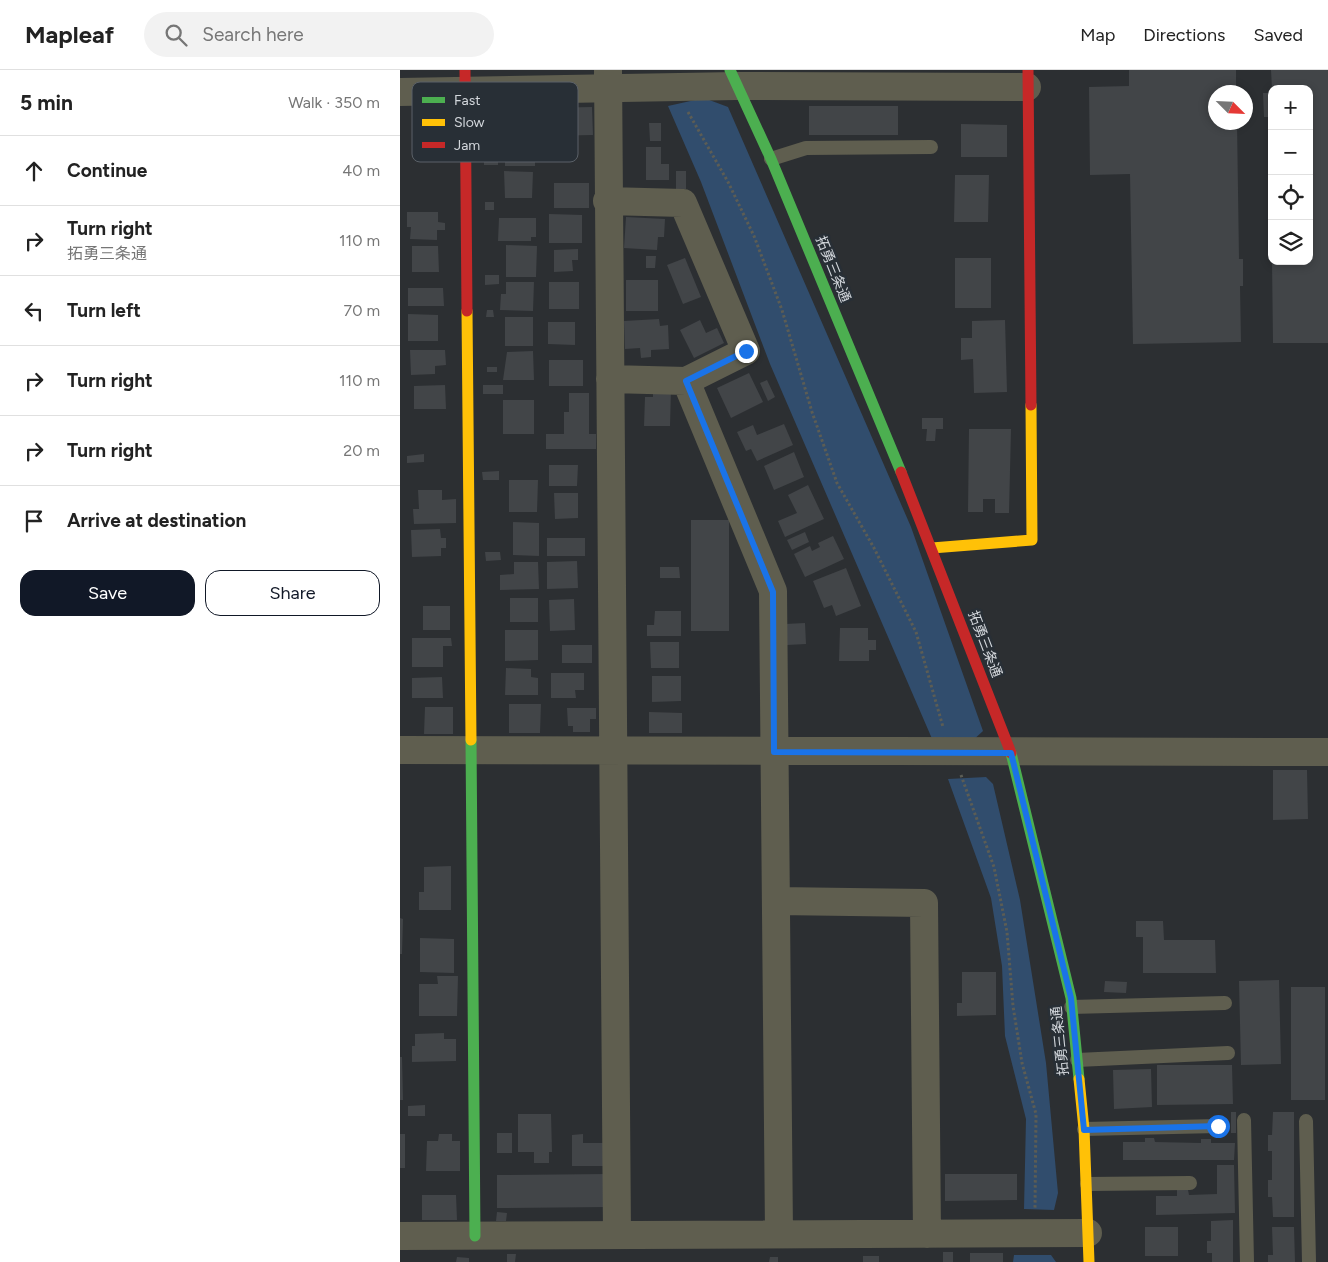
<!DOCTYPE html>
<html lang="en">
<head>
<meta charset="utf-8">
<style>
  body { margin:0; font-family:Figtree,"Noto Sans JP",sans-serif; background:#f2f2f2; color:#222 }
  .controls { position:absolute; right:15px; top:15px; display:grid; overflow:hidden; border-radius:10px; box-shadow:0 2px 8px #0003 }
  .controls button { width:45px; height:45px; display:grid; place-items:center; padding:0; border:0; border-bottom:1px solid #e0e0e0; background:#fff; color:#222; font:25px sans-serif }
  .compass { position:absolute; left:808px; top:15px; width:45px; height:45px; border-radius:50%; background:#fff; box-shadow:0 2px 8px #0003; rotate:114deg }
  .stop { position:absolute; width:15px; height:15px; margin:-11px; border:4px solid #1a73e8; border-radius:50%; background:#fff }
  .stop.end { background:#1a73e8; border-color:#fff; box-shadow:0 1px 5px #0008 }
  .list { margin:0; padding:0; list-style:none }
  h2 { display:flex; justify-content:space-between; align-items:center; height:65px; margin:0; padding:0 20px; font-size:21px }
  h2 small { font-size:16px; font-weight:400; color:#767676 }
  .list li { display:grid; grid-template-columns:32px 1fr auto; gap:15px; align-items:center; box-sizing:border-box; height:70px; padding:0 20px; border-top:1px solid #e0e0e0 }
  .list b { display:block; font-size:19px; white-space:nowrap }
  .list p { margin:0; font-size:16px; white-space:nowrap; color:#767676 }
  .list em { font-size:16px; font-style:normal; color:#767676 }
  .actions { display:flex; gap:10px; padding:15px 20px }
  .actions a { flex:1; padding:11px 0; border:1px solid #111827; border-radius:15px; text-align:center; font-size:18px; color:#111827 }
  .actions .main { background:#111827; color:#fff }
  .icon { flex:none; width:28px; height:28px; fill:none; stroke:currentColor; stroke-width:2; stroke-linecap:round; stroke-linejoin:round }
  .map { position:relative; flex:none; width:928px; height:1192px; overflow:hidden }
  header { display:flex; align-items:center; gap:30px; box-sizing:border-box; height:70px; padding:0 25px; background:#fff; border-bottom:1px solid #e0e0e0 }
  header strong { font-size:24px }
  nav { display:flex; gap:28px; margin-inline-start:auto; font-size:18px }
  .search { width:350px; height:45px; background:#f2f2f2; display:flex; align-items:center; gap:12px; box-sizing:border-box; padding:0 18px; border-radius:28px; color:#767676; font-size:19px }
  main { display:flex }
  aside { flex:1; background:#fff }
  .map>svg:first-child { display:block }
  .green { fill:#314d6d }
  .building { fill:#424548 }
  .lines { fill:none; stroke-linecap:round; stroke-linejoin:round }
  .path { stroke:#5c5d55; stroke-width:3; stroke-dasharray:2.5 2.5; stroke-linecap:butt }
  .lane { stroke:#5f5e4f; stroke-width:14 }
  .street { stroke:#5f5e4f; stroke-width:28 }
  .fast { stroke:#4caf50; stroke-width:11 }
  .slow { stroke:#ffc107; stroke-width:11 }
  .jam { stroke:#c62828; stroke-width:11 }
  .route { stroke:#1a73e8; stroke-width:6 }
  .labels { text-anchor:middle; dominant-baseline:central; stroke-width:5; stroke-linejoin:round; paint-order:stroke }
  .street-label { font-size:14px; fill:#d3d7dc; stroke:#282f36 }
  .key { fill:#282f36; stroke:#5b6168; stroke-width:1 }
  .key-label { font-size:14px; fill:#d3d7dc }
</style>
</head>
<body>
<header>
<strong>Mapleaf</strong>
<div class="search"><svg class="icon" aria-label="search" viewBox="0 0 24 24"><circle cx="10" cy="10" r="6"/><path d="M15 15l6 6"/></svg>Search here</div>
<nav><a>Map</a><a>Directions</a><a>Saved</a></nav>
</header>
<main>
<aside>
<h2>5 min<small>Walk · 350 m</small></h2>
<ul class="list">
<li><svg class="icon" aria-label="ahead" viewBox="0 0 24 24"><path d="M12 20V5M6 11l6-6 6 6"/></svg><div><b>Continue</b></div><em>40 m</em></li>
<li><svg class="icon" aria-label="right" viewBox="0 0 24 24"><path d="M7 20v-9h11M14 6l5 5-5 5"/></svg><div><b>Turn right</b><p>拓勇三条通</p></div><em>110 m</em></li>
<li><svg class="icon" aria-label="left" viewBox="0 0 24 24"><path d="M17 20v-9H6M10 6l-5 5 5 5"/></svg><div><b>Turn left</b></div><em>70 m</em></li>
<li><svg class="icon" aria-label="right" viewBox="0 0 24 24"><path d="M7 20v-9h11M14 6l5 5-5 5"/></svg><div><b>Turn right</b></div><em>110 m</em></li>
<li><svg class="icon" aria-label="right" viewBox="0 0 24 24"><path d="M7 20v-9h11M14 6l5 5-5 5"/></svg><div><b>Turn right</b></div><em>20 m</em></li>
<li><svg class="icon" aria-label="arrive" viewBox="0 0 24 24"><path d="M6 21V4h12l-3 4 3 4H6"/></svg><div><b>Arrive at destination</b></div></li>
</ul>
<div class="actions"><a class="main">Save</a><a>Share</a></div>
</aside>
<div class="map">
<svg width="928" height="1192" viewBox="0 0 928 1192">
  <rect width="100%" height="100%" fill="#2c2f32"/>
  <path class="green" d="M304,28L328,37L511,457L583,661L571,672L533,671L370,294L301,112L268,36Z
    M586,707L593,714L620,830L646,993L658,1123L654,1140L624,1139L626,1049L605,966L602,896L591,828L548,709Z
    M614,1185H651L656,1192H613Z"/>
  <path class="building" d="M729,0H836V20H843V22H816V52H837L839,189H843V216H840L841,272L733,274L730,104L690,105L689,17L729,16Z
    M871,0H928V273H873L872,191H909V19H872Z
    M863,23H872V47H864Z
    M409,36H498V65H409Z
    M192,37L193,65L143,66V38Z
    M249,53H261V71H250Z
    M561,54L607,55V87H561Z
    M135,58V96H105V59Z
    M246,77H261V94H269V110H246Z
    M84,89H98V95H84Z
    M104,101L133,102L132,128H105Z
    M276,101H286V119H276Z
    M555,105H589L588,152H554Z
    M154,113H189V138H154Z
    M85,132H94V140H85Z
    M7,142H38V152L45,153V160H37V170L10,169L11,157H7Z
    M149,144L182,145V173H149Z
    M226,147L265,149L264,167H258L257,180L224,178Z
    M99,148H136V167H131V171H98Z
    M106,175L137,176L136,207H106Z
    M12,176H38L39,202H12Z
    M178,179V190H172L173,201L154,202V180Z
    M246,186H256L255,198H246Z
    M285,188L301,227L283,234L267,195Z
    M555,188H591V238H555Z
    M85,205H99V214L85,215Z
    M226,210H258V241H226Z
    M106,212H134L133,241L100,240L101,224H106Z
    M149,212H179V239H149Z
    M8,218H43L44,236H8Z
    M87,240H93L94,247H86Z
    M8,244L38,245V271H8Z
    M105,247H133V276H105Z
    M259,249L260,256L268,255L269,279L251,280V287L241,288L240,278L225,279L224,251Z
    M300,250L306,263L317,258L324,273L294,288L280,260Z
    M605,250L607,322L574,323L573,289L561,290V268H572V251Z
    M148,252H175V275L148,274Z
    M10,280H45L46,295L35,296V304L11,305Z
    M133,281L134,310H103L107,282Z
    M149,290H183V316H149Z
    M87,297H97V302H87Z
    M349,303L363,332L331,348L317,318Z
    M367,310L375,327L368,331L360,313Z
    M45,315L46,339H14V316Z
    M83,315H103V324H83Z
    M253,318L271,319L270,356H244L245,327H253Z
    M169,323H189V364H196V379H146V364H164V342H169Z
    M103,330H134V364H103Z
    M522,348H543V359H536L535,371H526L527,359H522Z
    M384,354L393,375L357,391L351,379L346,381L337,362L353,355L357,365Z
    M569,359H611L609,443H595V429H583V442H568Z
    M394,382L404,407L374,420L364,396Z
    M24,384V392L7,393V386Z
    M149,395H178L177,416H149Z
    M99,401V410H83L82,402Z
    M109,410H138L137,442H109Z
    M408,415L424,449L385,467L378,451L397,443L388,425Z
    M18,420H42V430L56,429V453L14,454L13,439H19Z
    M154,423H178V448L155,449Z
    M291,450H329V561H291Z
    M113,452L139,453V486L113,485Z
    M40,459L41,468H46V478H41V486L12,487L11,460Z
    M405,462L409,472L392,480L387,470Z
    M433,466L444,489L405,507L394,484L410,476L412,481L420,477L418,473Z
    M147,468H185V486H147Z
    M85,482H100L101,490L86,491Z
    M177,491L178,518L147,519V492Z
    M114,492H138L139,519L100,520V505L114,504Z
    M260,497H279L280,508H260Z
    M446,498L461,536L436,546L432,535L424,538L413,511Z
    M110,528H138V552H110Z
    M174,529L175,560L150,561L149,530Z
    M23,536H50V560H23Z
    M255,541H281V566H247V555H254Z
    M405,553L406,574L387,575L385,554Z
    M440,558H468V570H476V580H469V591H439Z
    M105,560H138V590L105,591Z
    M12,568H51L52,576H43V597H12Z
    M250,572H279V598H251Z
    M162,575H192V593H162Z
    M106,598L131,599V607L138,608V625H105Z
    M151,603H184V620H175L176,628H151Z
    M252,606H281V631L252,632Z
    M42,607L43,628H12V608Z
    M109,634H141L140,663H109Z
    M25,637H53V664H24Z
    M167,638H196V649H190V662H173V656H168Z
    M249,642L282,643V663H249Z
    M873,700H907L908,749L873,750Z
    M51,796V840H19V822H24V797Z
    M0,848L3,849L2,884H0Z
    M736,851H763L764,870H815L816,903H743V867H736Z
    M20,868L54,869V903L20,902Z
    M562,902H596V945L557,946V933H562Z
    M37,906H58L57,946H19V914H38Z
    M879,910L881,994L841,995L839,911Z
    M705,911L727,912L726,923L704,922Z
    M891,917H925V1030H891Z
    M44,963V969H56V991L12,992V976H15V964Z
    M0,987H2L3,1030H0Z
    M757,995H832L833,1034L757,1035Z
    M751,999L752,1037L714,1039L713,1000Z
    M25,1035V1046H8V1036Z
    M831,1042H836V1063H831Z
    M873,1042H894V1147H873L872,1127H868V1110H872V1081H868V1065H872Z
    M118,1044H151L152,1082H149V1093H134V1082H118Z
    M97,1063H112V1083H97Z
    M0,1064H5V1098H0Z
    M39,1064H52V1071H60V1101H26L27,1071H38Z
    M183,1064V1073H203V1096H172V1065Z
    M745,1068H754L755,1072L801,1073V1069H811V1073H835L834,1090H723V1072H745Z
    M817,1095H834L835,1143L756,1145V1126H777V1120H788L789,1125L817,1124Z
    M207,1104V1137L97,1138V1105Z
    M545,1104H617V1130L545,1131Z
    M22,1125H56L57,1150H22Z
    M97,1142L107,1143L106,1151H96Z
    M833,1150V1192H812V1183H807V1171H811V1151Z
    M745,1157H778V1186H745Z
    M872,1157H894L895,1192H868V1185H873Z
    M543,1182H553V1192H543Z
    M570,1183H603V1192H570Z
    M107,1184H116L115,1192H107Z
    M463,1186H479V1192H463Z
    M57,1187L69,1188V1192H56Z
    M370,1187H378V1192H369Z"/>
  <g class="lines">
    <path class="path" d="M288,42L328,112L354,166L382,240L412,342L437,413L474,478L516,562L543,657
      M561,705L594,797L607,862L613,936L622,993L636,1044L635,1139"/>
    <path class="lane" d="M371,89L406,78L531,77
      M671,937L825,933
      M677,990L828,983
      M844,1050L847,1192
      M906,1051L909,1192
      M684,1059L818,1056
      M687,1114L790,1113"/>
    <path class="street" d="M208,0L217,1165
      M0,22L336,16L627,17
      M207,131L283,133L346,281L286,311L210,309
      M286,311L373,521L379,1164
      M0,680L928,682
      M377,831L524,833L527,1164
      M0,1166L688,1163"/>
    <path class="fast" d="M330,0L371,89L501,402
      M71,670L75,1166
      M611,683L671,928L679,1009"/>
    <path class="slow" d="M67,241L71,670
      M532,478L632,470L631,335
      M679,1009L684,1059L689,1192"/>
    <path class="jam" d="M65,0L67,241
      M628,0L631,335
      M501,402L611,683"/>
  </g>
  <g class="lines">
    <path class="route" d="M346,281L286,311L373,522L374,682L611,683L671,928L684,1060L818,1056"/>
  </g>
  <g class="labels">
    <g class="street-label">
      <text transform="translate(433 199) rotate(68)">拓勇三条通</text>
      <text transform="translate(585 574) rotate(69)">拓勇三条通</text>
      <text transform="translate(660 971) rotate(-96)">拓勇三条通</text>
    </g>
  </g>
  <rect x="12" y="12" width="166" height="80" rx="8" class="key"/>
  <rect x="22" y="27" width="23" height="6" fill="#4caf50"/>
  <rect x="22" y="49" width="23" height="7" fill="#ffc107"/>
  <rect x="22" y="72" width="23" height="6" fill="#c62828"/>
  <g class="key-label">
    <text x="54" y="35">Fast</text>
    <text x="54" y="57">Slow</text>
    <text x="54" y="80">Jam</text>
  </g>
</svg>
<div class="controls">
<button>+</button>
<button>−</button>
<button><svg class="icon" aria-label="locate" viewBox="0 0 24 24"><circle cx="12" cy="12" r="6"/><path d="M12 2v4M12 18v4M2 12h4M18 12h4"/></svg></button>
<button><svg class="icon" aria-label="layers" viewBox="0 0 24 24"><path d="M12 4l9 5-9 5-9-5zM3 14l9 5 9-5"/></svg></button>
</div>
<svg class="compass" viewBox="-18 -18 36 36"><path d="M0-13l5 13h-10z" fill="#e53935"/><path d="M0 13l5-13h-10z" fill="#767676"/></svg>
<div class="stop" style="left:818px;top:1056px"></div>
<div class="stop end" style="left:346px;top:281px"></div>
</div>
</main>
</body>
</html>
